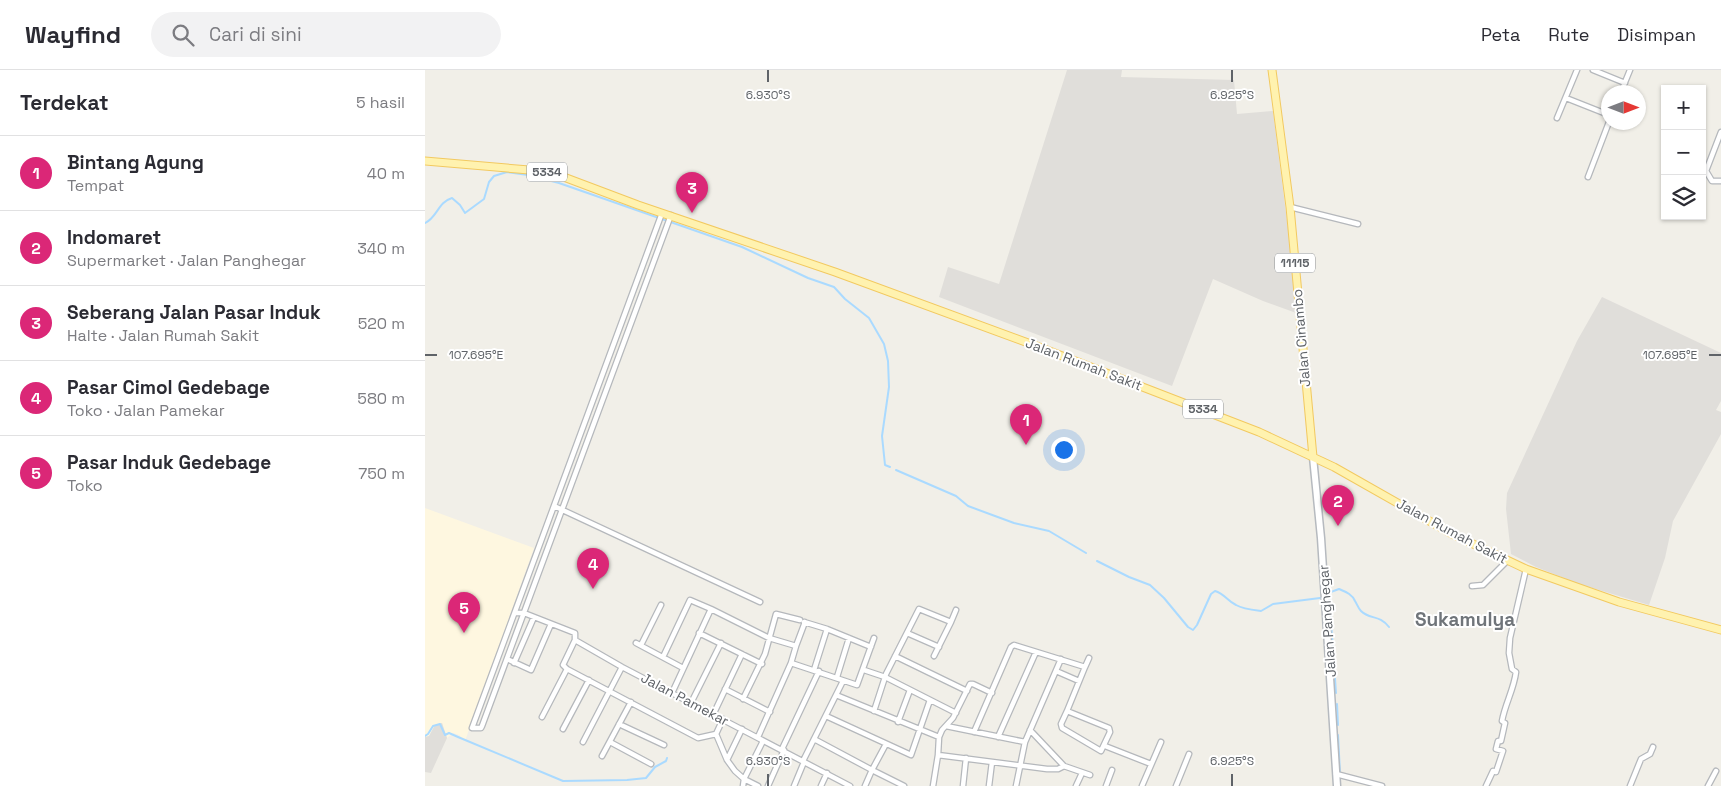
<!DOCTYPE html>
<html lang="id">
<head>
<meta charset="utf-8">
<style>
  body { margin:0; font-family:"Space Grotesk",sans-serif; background:#f2f2f3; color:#2b2b33 }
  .controls { position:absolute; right:15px; top:15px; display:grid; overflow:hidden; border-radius:0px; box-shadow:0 1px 4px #0004 }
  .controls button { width:45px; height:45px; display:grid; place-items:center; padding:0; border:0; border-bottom:1px solid #e1e1e2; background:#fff; color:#2b2b33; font:25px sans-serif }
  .compass { position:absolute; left:1176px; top:15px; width:45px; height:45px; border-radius:50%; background:#fff; box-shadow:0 1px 4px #0004; rotate:90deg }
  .you { position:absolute; left:638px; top:379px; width:18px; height:18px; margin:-12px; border:4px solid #fff; border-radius:50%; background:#1a73e8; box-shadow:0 0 0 8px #1a73e833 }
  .badge { display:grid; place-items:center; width:32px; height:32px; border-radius:50%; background:#db2777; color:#fff; font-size:16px; font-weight:700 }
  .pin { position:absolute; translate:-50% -41px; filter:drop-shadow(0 1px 2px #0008) }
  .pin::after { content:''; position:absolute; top:26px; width:18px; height:15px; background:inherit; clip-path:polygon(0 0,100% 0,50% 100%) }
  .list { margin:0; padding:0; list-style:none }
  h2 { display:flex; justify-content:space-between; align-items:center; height:65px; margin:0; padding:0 20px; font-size:21px }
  h2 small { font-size:16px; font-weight:400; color:#7c7c81 }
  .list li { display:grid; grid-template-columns:32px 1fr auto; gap:15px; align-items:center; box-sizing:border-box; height:75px; padding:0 20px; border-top:1px solid #e1e1e2 }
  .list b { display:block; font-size:19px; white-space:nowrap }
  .list p { margin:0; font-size:16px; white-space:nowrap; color:#7c7c81 }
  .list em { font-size:16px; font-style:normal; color:#7c7c81 }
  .icon { flex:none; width:28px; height:28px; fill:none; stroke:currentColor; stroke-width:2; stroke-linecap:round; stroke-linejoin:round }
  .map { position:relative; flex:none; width:1296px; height:716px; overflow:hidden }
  header { display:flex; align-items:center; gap:30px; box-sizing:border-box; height:70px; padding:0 25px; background:#fff; border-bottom:1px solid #e1e1e2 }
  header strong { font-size:24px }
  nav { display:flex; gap:28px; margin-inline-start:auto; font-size:18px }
  .search { width:350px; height:45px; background:#f2f2f3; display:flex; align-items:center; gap:12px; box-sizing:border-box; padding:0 18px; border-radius:28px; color:#7c7c81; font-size:19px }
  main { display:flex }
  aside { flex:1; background:#fff }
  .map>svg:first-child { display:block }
  .commercial { fill:#fef7e0 }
  .industrial { fill:#e0deda }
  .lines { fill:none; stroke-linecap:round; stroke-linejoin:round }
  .stream { stroke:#aadaff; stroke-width:2 }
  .street-casing { stroke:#b5b8bc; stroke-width:7 }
  .secondary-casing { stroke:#b6babf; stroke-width:9 }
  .primary-casing { stroke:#f2c960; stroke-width:9 }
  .street { stroke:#fff; stroke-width:4.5 }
  .secondary { stroke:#fff; stroke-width:6 }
  .primary { stroke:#fff2af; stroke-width:7 }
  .ticks { fill:none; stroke:#5f6368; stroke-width:2 }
  .labels { text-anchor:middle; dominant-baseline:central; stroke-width:4; stroke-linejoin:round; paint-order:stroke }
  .shield { fill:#fff; stroke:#8f9295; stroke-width:1 }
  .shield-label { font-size:12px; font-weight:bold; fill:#5f6368 }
  .street-label { font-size:14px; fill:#5f6368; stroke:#fff }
  .district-label { font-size:19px; font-weight:bold; fill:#70757a; stroke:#fff }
  .ticks-label { font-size:12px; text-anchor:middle; fill:#5f6368; stroke:#fff; stroke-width:4; stroke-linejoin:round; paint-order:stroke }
</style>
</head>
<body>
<header>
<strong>Wayfind</strong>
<div class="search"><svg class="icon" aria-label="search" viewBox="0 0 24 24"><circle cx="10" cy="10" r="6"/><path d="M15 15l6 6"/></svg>Cari di sini</div>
<nav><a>Peta</a><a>Rute</a><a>Disimpan</a></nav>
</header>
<main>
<aside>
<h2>Terdekat<small>5 hasil</small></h2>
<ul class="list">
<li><span class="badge">1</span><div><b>Bintang Agung</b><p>Tempat</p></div><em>40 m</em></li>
<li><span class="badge">2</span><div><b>Indomaret</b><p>Supermarket · Jalan Panghegar</p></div><em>340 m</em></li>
<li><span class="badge">3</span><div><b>Seberang Jalan Pasar Induk</b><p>Halte · Jalan Rumah Sakit</p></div><em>520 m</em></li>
<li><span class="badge">4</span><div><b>Pasar Cimol Gedebage</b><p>Toko · Jalan Pamekar</p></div><em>580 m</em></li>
<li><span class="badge">5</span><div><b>Pasar Induk Gedebage</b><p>Toko</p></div><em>750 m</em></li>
</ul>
</aside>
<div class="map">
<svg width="1296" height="716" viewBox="0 0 1296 716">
  <rect width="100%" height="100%" fill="#f1efe8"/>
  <path class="commercial" d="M0,438L109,478L40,671L34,665L28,663L22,668L17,653L10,655L4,666L0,667Z"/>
  <path class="industrial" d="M642,0H697L696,7L809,10L812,44L848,41L874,244L838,231L788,209L747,316L514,227L523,197L574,214Z
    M1177,227L1296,283V331L1291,340L1296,342V364L1248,451L1240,488L1224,535L1154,514L1111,497L1086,484L1081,439L1082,423L1152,271Z
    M17,653L22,668L6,703L0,702V667L4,666L10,655Z"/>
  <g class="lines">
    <path class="stream" d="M0,153C12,148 13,132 27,128L35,135L40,143L59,129L64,112L69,106L82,102L103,105L134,113L317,177L383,208L409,217L420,229L444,248L459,274L463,291L464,317L457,366L460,395L465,397
      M471,400L531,426L543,436L570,446L589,453L624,461L661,483
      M672,491L704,507L725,515L739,528L763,557L768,560L772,555L786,524L790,521C800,524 802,531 811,535C818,539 828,540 836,541L848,534L895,528
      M903,523L914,519C921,522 927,524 930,531C932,534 933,538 936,541C945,550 954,544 964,557
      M904,523L911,623
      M912,634L913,655
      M913,665L915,703
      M0,666L3,664L8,656L15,654L20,665L24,663L33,667L138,711L202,710L221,708L230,697L241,691L242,688"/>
    <g class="street-casing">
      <path id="street" d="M1168,0L1200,13
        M1196,22L1205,0
        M1141,28L1184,45
        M1132,48L1152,0
        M1296,62L1281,101L1287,111H1296
        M1163,107L1184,52
        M865,137L933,154
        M237,143L47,658H56L57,656L246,145
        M129,436L335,532
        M1047,516L1058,515L1082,491
        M90,543H99L150,563V570L197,597L425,716
        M379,552L402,559L446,577
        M526,552L531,540
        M274,563L337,594
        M482,563L514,577
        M150,570L138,595L142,599L273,668L291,664
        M211,573L258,598
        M216,575L236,535
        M470,586L542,621
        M238,587L265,530L286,539L344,568L371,576
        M82,589L106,600L126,554
        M89,593L109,547
        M366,593L432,615L449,568
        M660,597L664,588
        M389,600L402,559
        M439,600L460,607L531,643
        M631,601L654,611
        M412,607L424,568
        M300,619L345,642
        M247,623L286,539
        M411,625L514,667L513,685L508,716
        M318,629L340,584L351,544L375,550
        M266,633L296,573
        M449,641L461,604L494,539L526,552L509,586
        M288,645L317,584
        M401,646L486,685L505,630
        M117,647L142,599
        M473,652L485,620
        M194,654L239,675
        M521,656L600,672
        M138,659L164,610
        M605,660L639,696L665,705
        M549,662L586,577L589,575L660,597L642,641L684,658L685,662L676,681L637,658L636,654L642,641
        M291,664L302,690L310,701L319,709L318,716
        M291,664L298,649
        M333,667L366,593L371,576L380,552
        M514,667L517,660L528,648L545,614H548L567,623
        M573,667L611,582
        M389,669L447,700L461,674
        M158,672L197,597
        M185,672L226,694
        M680,676L726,694
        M357,679L394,601
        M513,685L622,699H633L639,696
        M177,686L206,632
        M302,690L317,659
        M378,691L418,611
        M911,704L957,716
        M333,716L319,709L338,671
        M343,716L359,680
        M369,716L379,692
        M396,716L402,703
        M440,716L447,700L479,716
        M538,716L541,688
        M564,716L567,692
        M591,716L600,672L636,589
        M651,716L657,703
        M681,716L687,700
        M717,716L736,672
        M751,716L764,684
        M1061,716L1068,701L1071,702L1078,681L1071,679L1073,671H1076L1080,653L1077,651C1080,634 1089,619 1091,602L1087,599L1084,583L1085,568L1101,499
        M1205,716L1216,689L1225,684L1228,677
        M1283,716L1291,701"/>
    </g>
    <g class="secondary-casing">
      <path id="secondary" d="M888,387L896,468L912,716"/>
    </g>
    <g class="primary-casing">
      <path id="primary" d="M847,0L865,137L888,387
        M0,91L104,100L136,106L213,135L410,202L614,277L834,362L909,397L1029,465L1101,499L1194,532L1296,560"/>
    </g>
    <use href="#street" class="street"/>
    <use href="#secondary" class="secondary"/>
    <use href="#primary" class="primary"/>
  </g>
  <path class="ticks" d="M343,0V12M807,0V12M0,285H12M1284,285H1296M343,704V716M807,704V716"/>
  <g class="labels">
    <g class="shield">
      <rect x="102" y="92.5" width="40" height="19" rx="4"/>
      <rect x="850" y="183.5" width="40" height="19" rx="4"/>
      <rect x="758" y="329.5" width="40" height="19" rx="4"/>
    </g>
    <g class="shield-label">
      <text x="122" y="102">5334</text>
      <text x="870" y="193">11115</text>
      <text x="778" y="339">5334</text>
    </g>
    <g class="street-label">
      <text transform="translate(876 268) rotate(-95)">Jalan Cinambo</text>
      <text transform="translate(659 294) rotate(21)">Jalan Rumah Sakit</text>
      <text transform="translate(1027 461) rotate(28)">Jalan Rumah Sakit</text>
      <text transform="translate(902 551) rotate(-94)">Jalan Panghegar</text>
      <text transform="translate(260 629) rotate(28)">Jalan Pamekar</text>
    </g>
    <g class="district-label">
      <text x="1040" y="549">Sukamulya</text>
    </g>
  </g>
  <g class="ticks-label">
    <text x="343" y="29">6.930°S</text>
    <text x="807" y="29">6.925°S</text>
    <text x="1245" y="289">107.695°E</text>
    <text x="51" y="289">107.695°E</text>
    <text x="343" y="695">6.930°S</text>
    <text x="807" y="695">6.925°S</text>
  </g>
</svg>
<div class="controls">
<button>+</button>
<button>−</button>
<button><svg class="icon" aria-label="layers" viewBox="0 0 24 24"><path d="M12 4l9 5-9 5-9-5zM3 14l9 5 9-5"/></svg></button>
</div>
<svg class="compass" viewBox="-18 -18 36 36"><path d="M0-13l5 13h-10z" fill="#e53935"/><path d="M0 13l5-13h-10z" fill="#7c7c81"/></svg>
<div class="you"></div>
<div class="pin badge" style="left:601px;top:375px">1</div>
<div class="pin badge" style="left:913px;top:456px">2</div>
<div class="pin badge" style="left:267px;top:143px">3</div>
<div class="pin badge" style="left:168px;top:519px">4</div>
<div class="pin badge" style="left:39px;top:563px">5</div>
</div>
</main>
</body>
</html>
